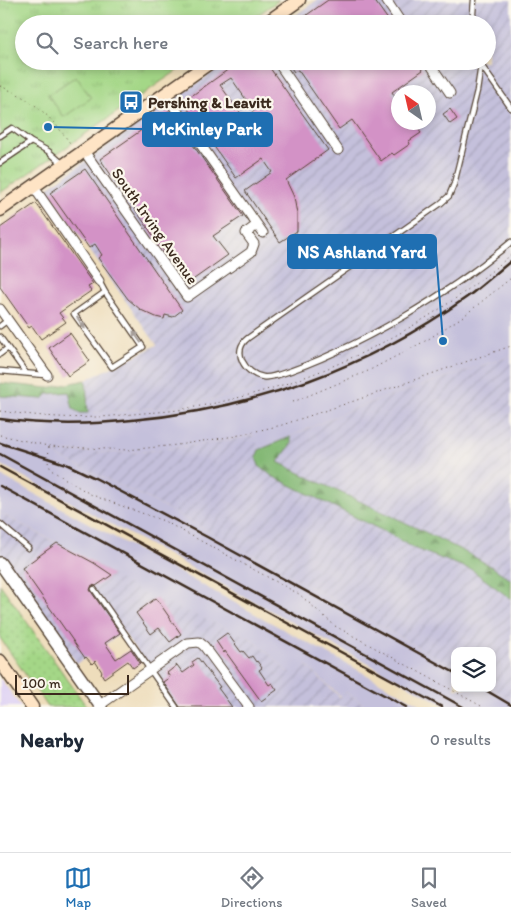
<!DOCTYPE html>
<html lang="en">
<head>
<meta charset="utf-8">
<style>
  body { margin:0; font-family:Itim,sans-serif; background:#f2f2f3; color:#1f2937 }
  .controls { position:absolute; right:15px; bottom:15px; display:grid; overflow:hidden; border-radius:10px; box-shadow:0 2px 8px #0003 }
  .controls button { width:45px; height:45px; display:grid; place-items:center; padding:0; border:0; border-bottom:1px solid #e0e1e3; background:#fff; color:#1f2937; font:25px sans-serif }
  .compass { position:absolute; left:391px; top:85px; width:45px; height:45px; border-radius:50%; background:#fff; box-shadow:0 2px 8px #0003; rotate:326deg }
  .scale { position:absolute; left:15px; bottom:12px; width:114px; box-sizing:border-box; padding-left:5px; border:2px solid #3b2a1e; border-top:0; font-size:14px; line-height:18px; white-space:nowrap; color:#3b2a1e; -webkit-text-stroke:4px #fbf7ec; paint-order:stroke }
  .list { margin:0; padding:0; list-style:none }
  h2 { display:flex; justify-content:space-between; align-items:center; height:65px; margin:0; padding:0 20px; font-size:21px }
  h2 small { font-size:16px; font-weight:400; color:#747a83 }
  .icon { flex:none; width:28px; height:28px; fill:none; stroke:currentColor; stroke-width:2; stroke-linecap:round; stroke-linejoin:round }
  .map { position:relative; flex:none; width:511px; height:707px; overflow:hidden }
  .search { position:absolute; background:#fff; box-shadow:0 2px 8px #0003; left:15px; right:15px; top:15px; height:55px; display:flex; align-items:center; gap:12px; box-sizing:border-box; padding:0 18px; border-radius:28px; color:#747a83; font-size:19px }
  .sheet { height:145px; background:#fff }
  nav { display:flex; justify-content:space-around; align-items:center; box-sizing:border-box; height:70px; border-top:1px solid #e0e1e3; background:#fff; font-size:14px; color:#747a83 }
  nav a { display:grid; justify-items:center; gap:2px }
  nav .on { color:#1f6fb2 }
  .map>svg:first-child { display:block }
  .built { fill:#e0d4f4 }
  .industrial { fill:url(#industrial-furrows); fill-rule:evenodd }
  .railway { fill:#c4c0db }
  .grass { fill:url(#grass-dots); stroke:#708052 }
  .forest { fill:url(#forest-firs); stroke:#5f7149 }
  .park { fill:url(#park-tufts); stroke:#708052 }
  .pitch { fill:#a4d787; stroke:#708052 }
  .building { fill:#d392c6; fill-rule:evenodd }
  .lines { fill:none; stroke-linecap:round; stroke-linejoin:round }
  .service-casing { stroke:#564536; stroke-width:7 }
  .minor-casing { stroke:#564536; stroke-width:11 }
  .tertiary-casing { stroke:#564536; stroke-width:14 }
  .secondary-casing { stroke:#564536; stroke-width:15 }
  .path { stroke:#564536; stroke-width:1; stroke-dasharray:1 4; stroke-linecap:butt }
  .service { stroke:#fff; stroke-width:4.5 }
  .minor { stroke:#fff; stroke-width:9 }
  .tertiary { stroke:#fff; stroke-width:11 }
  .secondary { stroke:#fee4c5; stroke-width:12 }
  .rail { stroke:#3b2a1e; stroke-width:2.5 }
  .oneway { fill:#a79f9a }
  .labels { text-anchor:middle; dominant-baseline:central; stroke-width:4.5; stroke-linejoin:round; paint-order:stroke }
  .poi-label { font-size:16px; font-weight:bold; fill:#3b2a1e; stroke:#fbf7ec; text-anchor:start }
  .street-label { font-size:16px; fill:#3b2a1e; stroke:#fbf7ec }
  .leader { fill:none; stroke:#1f6fb2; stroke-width:2 }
  .callout-dot { fill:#1f6fb2; stroke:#fbf7ec; stroke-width:2 }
  .callout { fill:#1f6fb2; stroke:#1f6fb2; stroke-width:2 }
  .callout-label { font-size:18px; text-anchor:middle; font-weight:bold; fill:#fff }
</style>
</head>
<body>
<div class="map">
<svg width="511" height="707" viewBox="0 0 511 707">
  <defs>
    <pattern id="industrial-furrows" width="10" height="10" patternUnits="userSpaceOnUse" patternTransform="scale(1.25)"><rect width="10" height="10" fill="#c4c0db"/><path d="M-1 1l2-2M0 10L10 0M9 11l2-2" fill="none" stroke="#a9a5bc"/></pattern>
    <pattern id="grass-dots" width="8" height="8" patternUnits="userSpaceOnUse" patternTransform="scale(1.25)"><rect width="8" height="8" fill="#a4d787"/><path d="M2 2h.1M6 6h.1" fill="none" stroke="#8eb974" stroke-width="1.8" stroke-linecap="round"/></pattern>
    <pattern id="forest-firs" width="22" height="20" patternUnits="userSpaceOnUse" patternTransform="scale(1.25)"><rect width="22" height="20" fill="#83b874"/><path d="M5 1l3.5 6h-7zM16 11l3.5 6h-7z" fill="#6c965f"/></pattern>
    <pattern id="park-tufts" width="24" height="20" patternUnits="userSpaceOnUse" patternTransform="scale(1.25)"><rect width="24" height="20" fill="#a4d787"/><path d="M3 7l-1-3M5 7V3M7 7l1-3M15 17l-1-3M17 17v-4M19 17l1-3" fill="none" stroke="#8eb974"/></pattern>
  </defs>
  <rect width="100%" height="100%" fill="#fbf7ec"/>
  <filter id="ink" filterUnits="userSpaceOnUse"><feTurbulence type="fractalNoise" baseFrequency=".02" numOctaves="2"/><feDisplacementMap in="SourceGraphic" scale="10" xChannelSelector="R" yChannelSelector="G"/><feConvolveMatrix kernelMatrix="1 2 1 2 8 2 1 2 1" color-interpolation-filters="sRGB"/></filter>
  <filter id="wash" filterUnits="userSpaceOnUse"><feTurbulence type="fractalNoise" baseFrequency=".0096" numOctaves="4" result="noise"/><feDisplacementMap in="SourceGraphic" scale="20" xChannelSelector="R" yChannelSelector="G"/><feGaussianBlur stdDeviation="1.12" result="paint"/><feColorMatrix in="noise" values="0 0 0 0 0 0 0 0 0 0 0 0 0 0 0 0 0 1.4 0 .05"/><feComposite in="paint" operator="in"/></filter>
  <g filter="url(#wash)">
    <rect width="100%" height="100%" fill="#edb"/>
    <path class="built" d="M0,678L21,707H0Z"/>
    <path class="industrial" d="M317,0H511V251L453,296L405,326L346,356L284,380L246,392L182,406L88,413L86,380L157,345L46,189L229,61H487V24H283ZM398,92H428V122H398Z
      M511,356V697L499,693L490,688H492V651H455V668L281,570L149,499L57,456L58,451L131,453L206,444L255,435L259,450L355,408Z
      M0,513L94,563L156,598L249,637L274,658L287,672L306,665L340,697L346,692L368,707H176L123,632L77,664L0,554Z"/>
    <path class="railway" d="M511,251V356L355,408L259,450L254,435L206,444L131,453L58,451L57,456L149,499L281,570L455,668V688H490L499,693L511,697V707H448L0,464V383L48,388L86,380L88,413L182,406L246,392L284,380L346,356L405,326L453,296Z
      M0,475L358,670L420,704L419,707H368L346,692L341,697L306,665L293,675L290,671L287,672L274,658L249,637L156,599L153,600L112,575L93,562L0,513Z"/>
    <path class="grass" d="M0,584L87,707H48L0,638Z"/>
    <path class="forest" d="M86,380L88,413H80L73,409L69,392L48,394L43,399L0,396V383L48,388Z
      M290,437L292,443L278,462C332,490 388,513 441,540C465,552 490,564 511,580V599L472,570L413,548L391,535L272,476L259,466L256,457L259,450Z"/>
    <path class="park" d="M0,0H279L245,24H24V61H191L0,193Z"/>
    <path class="pitch" d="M76,76L91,98L64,117L48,95Z"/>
    <g id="blocks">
      <path class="building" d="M328,0H374L391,24H294Z
        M240,61H265L328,150L286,180L294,197L297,214V231L280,242L245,191L272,172L263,159L236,178L183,102ZM231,78L254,111L244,118L220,85Z
        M286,61H417L423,70L392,92L398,101V122H413L421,133L409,141L410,144L394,155L392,153L381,161L352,120L339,129L298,70L294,72Z
        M450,109L457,119L450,124L443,114Z
        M169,111L243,216L213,236L228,255L187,284L100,159Z
        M85,169L182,310L173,317L165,315L164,319L156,317L141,310L128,299L98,258L102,255L95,244L89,248L50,193Z
        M36,203L93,284L88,287L91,291L59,313L66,322L41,339L32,326L29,328L0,287V228Z
        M70,333L90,361L68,376L49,348Z
        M57,543L94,563L112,575L96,586L92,585L90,590L120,633L105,643L116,659L131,649L140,663L133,668L128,661L104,678L101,673L102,672L95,661L92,664L86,657L85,658L22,568Z
        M156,598L181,634L170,642L159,628L151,634L136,613Z
        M227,633L241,652L243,651L249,658L252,656L256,662L257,661L262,668L259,670L269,685L272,683L277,690L261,701L225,651L224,653L216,641Z
        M198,658L210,674L220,687L218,688L232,707H180L163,682L170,677L167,673L177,665L183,673L194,665L192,662Z"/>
    </g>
  </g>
  <g filter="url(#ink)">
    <use href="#blocks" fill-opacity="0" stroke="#564536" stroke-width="1"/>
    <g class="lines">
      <g class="service-casing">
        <path id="service" d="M473,24V13L474,0
          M480,61L481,65L511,108
          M481,65L477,91L454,184L449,196L440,204L248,338C231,351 245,374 263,377C268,378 273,376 278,375C323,361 365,339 405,316C442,294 478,270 511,242
          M0,136L12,128L31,142
          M0,163L31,142L48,151L63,164
          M99,281L105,292L143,347L112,367L74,314L105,292
          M0,326L8,320
          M0,337L26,373
          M0,354L8,348
          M0,371L45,375
          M0,524L28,548
          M94,589L176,707"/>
      </g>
      <g class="minor-casing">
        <path id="minor" d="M386,0L402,24
          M277,61L338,150
          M428,61L450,93
          M165,94L263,233
          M84,151L187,297L251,252L254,244L246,233L257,225
          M33,186L99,281
          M0,309L47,375
          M100,705L188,643L199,642L204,646L249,707"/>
      </g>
      <g class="tertiary-casing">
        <path id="tertiary" d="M0,563L101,707"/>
      </g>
      <g class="secondary-casing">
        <path id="secondary" d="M265,24L299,0
          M0,210L212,61
          M0,661L32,707"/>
      </g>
      <path class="path" d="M0,86C32,99 50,115 70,143
        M293,402L368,371L427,340L465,315L511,278
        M0,411C31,415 63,419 95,417C107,417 120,415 133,414C151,412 171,412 189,408C278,393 363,359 438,310C464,294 488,274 511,255
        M0,435L48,446L127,450L177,445L235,436L282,425L354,401L511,346
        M49,447L48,462L51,470L90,494L105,500L164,521L273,580L299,594L335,626L483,707"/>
      <use href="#service" class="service"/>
      <use href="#minor" class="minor"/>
      <use href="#tertiary" class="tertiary"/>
      <use href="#secondary" class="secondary"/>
      <path class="rail" d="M0,419C44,425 88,425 132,420C253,409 368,368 467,297C482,286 496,273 511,261
        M0,443L66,464L95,478L207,537L455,673
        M0,454L463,707
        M0,467L442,707
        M0,486L406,707
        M482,688L511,705"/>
    </g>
    <defs><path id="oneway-solid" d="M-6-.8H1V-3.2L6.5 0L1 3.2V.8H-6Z" transform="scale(1.25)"/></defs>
    <g class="oneway">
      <use href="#oneway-solid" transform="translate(81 323) rotate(55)"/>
      <use href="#oneway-solid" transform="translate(137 337) rotate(-125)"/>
    </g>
  </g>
  <defs>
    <g id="bus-square" transform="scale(1.25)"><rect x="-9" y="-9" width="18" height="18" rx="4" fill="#1f6fb2" stroke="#fbf7ec"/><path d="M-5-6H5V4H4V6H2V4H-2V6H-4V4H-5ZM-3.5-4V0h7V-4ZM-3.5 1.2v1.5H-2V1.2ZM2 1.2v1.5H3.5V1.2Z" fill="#fff"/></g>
  </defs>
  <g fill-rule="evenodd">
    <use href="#bus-square" x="131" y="102"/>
  </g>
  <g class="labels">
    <g class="poi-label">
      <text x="148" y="102">Pershing &amp; Leavitt</text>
    </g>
    <g class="street-label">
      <text transform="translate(155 226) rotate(55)">South Irving Avenue</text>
    </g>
  </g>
  <path class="leader" d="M48 127L143 129M443 341L436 252"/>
  <g class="callout-dot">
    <circle cx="48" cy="127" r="5"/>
    <circle cx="443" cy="341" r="5"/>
  </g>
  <g class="callout">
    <rect x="143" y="113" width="129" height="33" rx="5"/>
    <rect x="288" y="235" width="148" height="33" rx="5"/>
  </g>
  <g class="callout-label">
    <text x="207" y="135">McKinley Park</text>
    <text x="362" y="258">NS Ashland Yard</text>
  </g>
</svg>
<div class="controls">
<button><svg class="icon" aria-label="layers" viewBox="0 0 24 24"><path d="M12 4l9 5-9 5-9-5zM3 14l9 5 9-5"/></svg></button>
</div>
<svg class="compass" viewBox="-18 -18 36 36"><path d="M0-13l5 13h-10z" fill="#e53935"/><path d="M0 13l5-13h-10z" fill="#747a83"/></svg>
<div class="scale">100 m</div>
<div class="search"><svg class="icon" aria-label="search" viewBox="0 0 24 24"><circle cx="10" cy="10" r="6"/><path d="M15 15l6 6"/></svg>Search here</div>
</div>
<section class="sheet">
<h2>Nearby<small>0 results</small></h2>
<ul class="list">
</ul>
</section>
<nav>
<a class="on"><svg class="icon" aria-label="map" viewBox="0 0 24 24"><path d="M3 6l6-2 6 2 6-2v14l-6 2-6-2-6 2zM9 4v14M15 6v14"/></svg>Map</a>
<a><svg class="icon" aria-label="directions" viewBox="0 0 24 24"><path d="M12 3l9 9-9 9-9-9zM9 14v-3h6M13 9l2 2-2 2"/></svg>Directions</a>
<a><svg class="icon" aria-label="saved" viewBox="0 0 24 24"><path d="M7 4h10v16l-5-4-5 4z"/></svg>Saved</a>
</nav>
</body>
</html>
